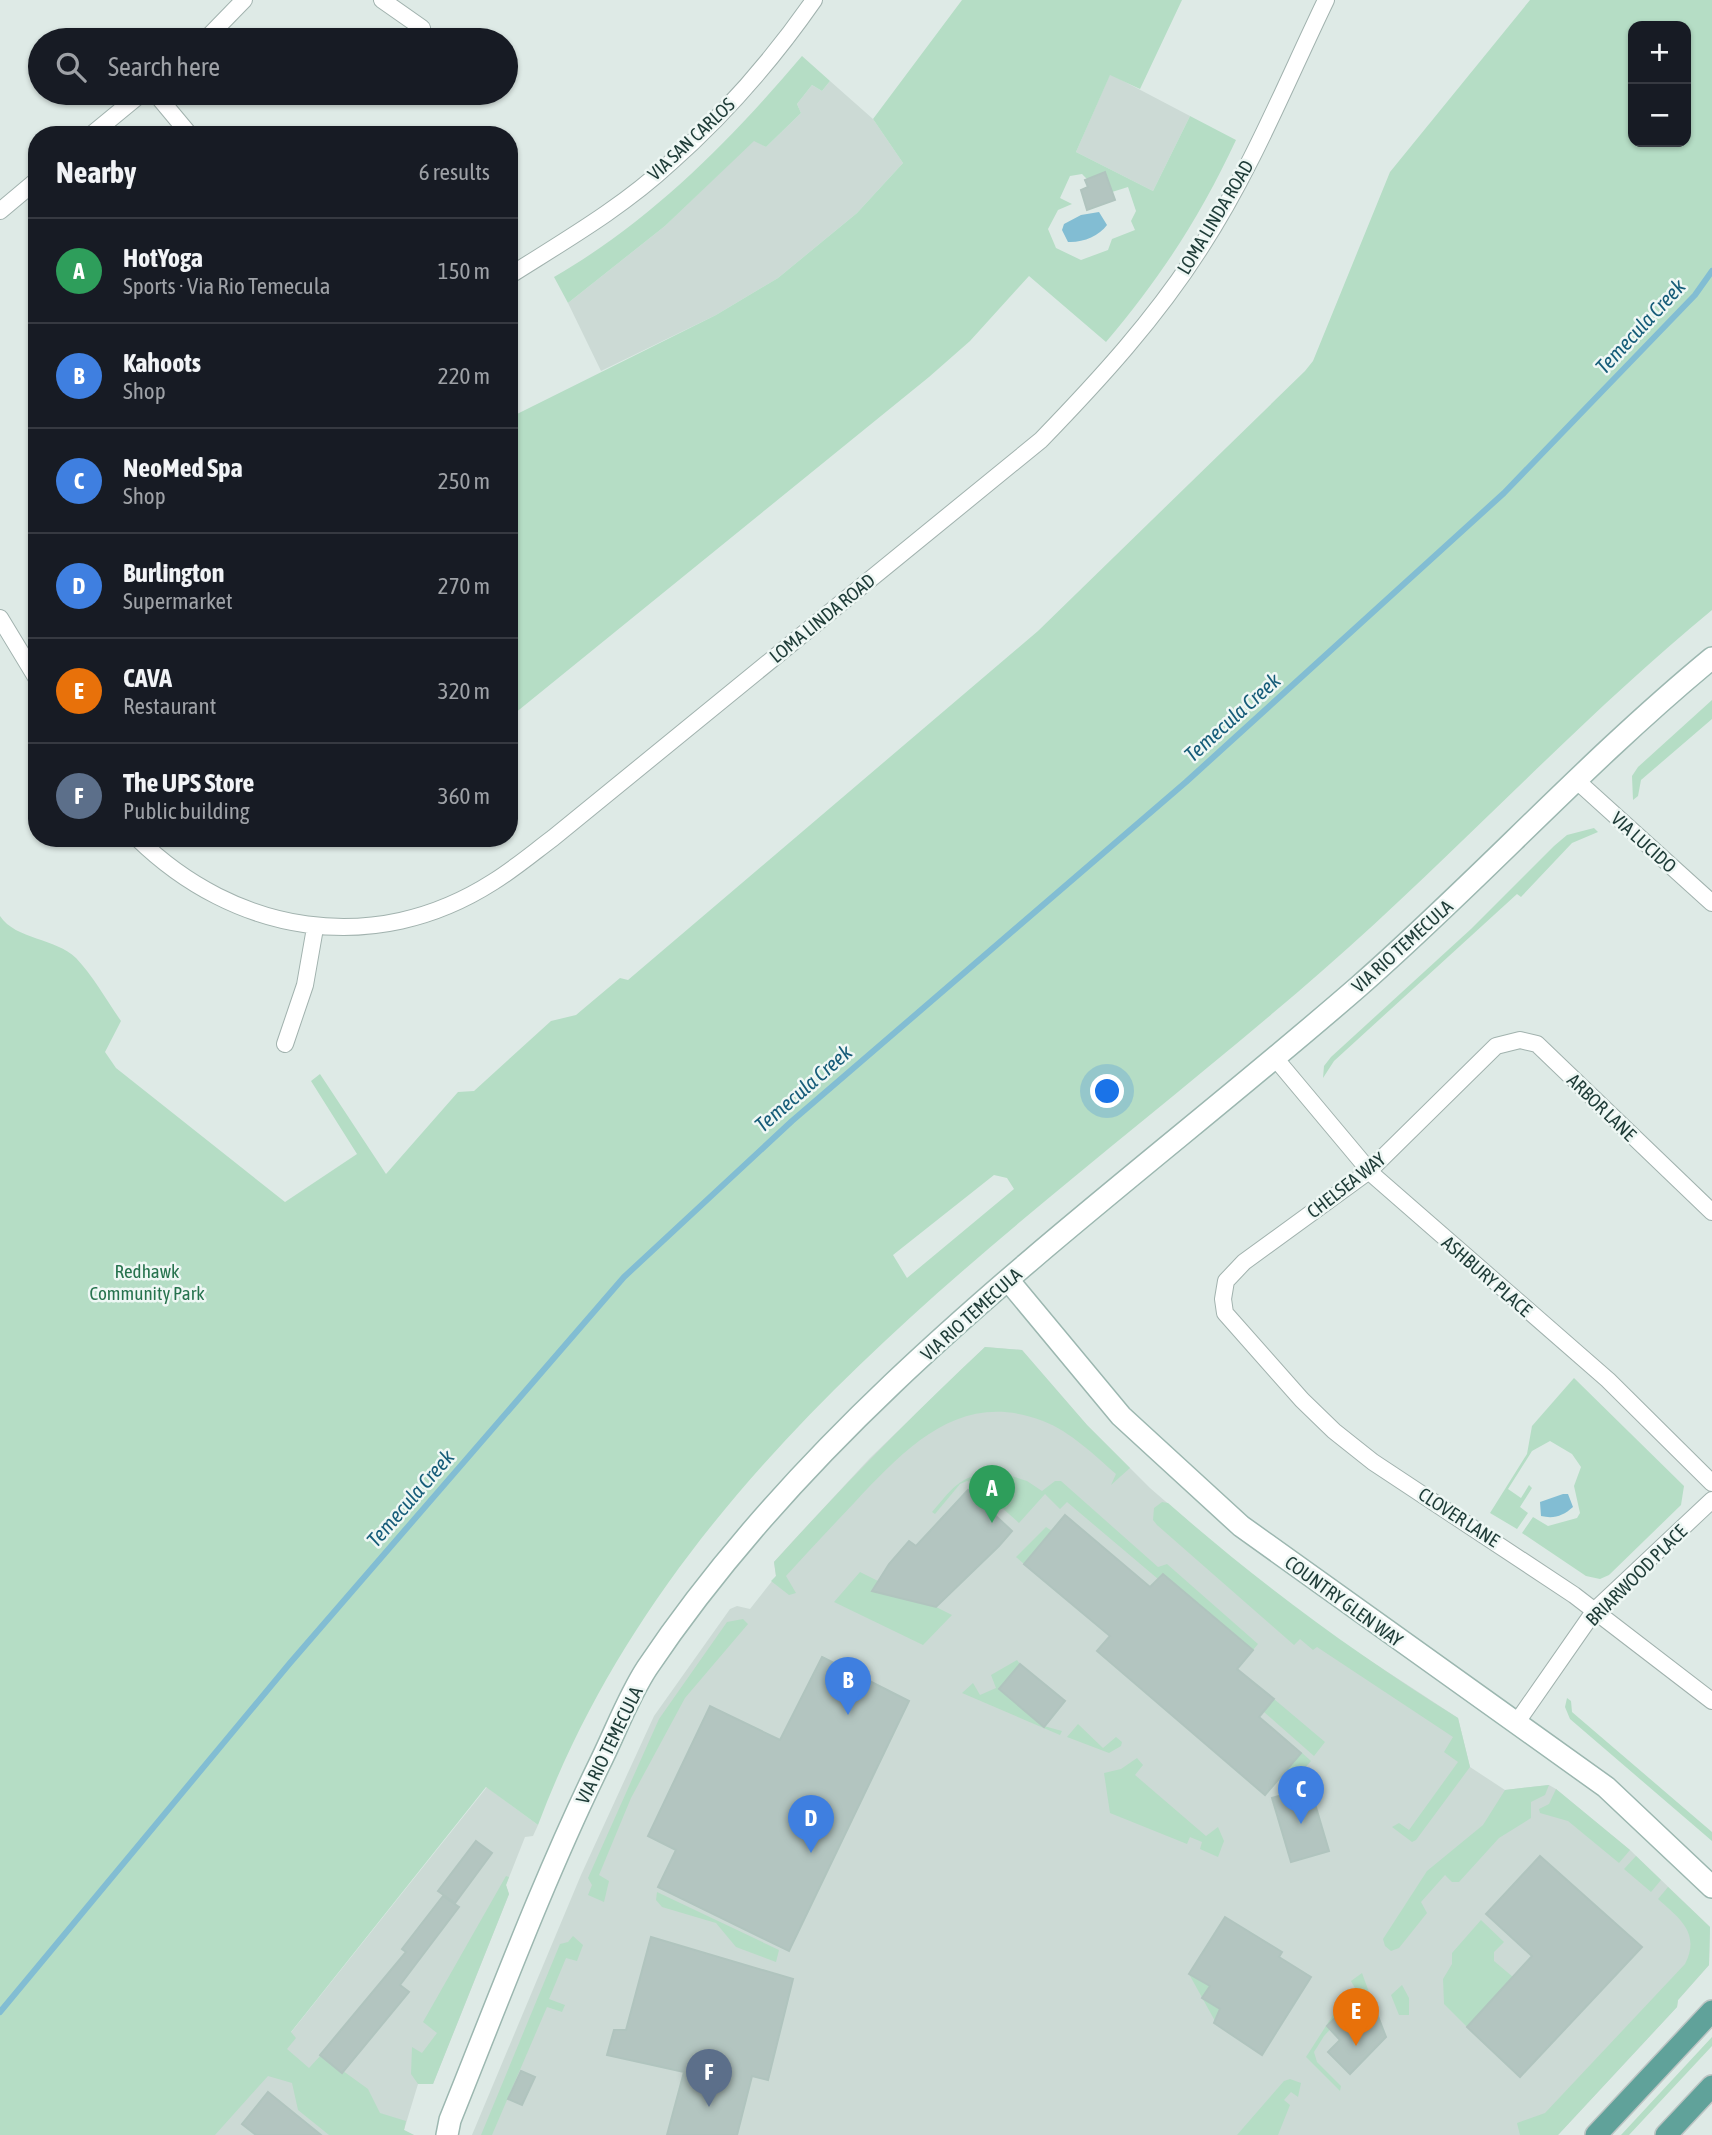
<!DOCTYPE html>
<html lang="en">
<head>
<meta charset="utf-8">
<style>
  body { margin:0; font-family:"Asap Condensed",sans-serif; background:#20242c; color:#f1f3f6 }
  .controls { position:absolute; right:21px; top:21px; display:grid; overflow:hidden; border-radius:14px; box-shadow:0 2px 5px #0004 }
  .controls button { width:63px; height:63px; display:grid; place-items:center; padding:0; border:0; border-bottom:2px solid #363941; background:#171b24; color:#f1f3f6; font:35px sans-serif }
  .you { position:absolute; left:1108px; top:1092px; width:24px; height:24px; margin:-18px; border:5px solid #fff; border-radius:50%; background:#1a73e8; box-shadow:0 0 0 10px #1a73e833 }
  .badge { display:grid; place-items:center; width:46px; height:46px; border-radius:50%; background:#2563eb; color:#fff; font-size:23px; font-weight:700 }
  .pin { position:absolute; translate:-50% -58px; filter:drop-shadow(0 2px 4px #0008) }
  .pin::after { content:''; position:absolute; top:37px; width:24px; height:21px; background:inherit; clip-path:polygon(0 0,100% 0,50% 100%) }
  .list { margin:0; padding:0; list-style:none }
  h2 { display:flex; justify-content:space-between; align-items:center; height:91px; margin:0; padding:0 28px; font-size:30px }
  h2 small { font-size:23px; font-weight:400; color:#9ea1a6 }
  .list li { display:grid; grid-template-columns:46px 1fr auto; gap:21px; align-items:center; box-sizing:border-box; height:105px; padding:0 28px; border-top:2px solid #363941 }
  .list b { display:block; font-size:26px; white-space:nowrap }
  .list p { margin:0; font-size:23px; white-space:nowrap; color:#9ea1a6 }
  .list em { font-size:23px; font-style:normal; color:#9ea1a6 }
  .icon { flex:none; width:38px; height:38px; fill:none; stroke:currentColor; stroke-width:2; stroke-linecap:round; stroke-linejoin:round }
  .map { position:relative; flex:none; width:1712px; height:2135px; overflow:hidden }
  .search { position:absolute; background:#171b24; box-shadow:0 2px 5px #0004; left:28px; top:28px; width:490px; height:77px; display:flex; align-items:center; gap:18px; box-sizing:border-box; padding:0 24px; border-radius:38px; color:#9ea1a6; font-size:26px }
  .panel { position:absolute; background:#171b24; box-shadow:0 2px 5px #0004; left:28px; top:126px; width:490px; height:721px; border-radius:28px }
  .map>svg:first-child { display:block }
  .built { fill:#ccdad5 }
  .green { fill:#b5ddc5; fill-rule:evenodd }
  .water { fill:#82bdd3 }
  .lines { fill:none; stroke-linecap:round; stroke-linejoin:round }
  .stream { stroke:#82bdd3; stroke-width:6 }
  .building { fill:#b3c5c0; stroke:#b0c4be; stroke-width:2 }
  .street-casing { stroke:#a1b2ae; stroke-width:18 }
  .secondary-casing { stroke:#9cb7b0; stroke-width:24 }
  .primary-casing { stroke:#bcc4c3; stroke-width:24 }
  .street { stroke:#fff; stroke-width:16 }
  .secondary { stroke:#fff; stroke-width:21 }
  .primary { stroke:#60a29a; stroke-width:21 }
  .labels { text-anchor:middle; dominant-baseline:central; stroke-width:5; stroke-linejoin:round; paint-order:stroke }
  .street-label { font-size:19px; fill:#1e3b37; stroke:#eef7f4 }
  .park-label { font-size:19px; fill:#27734e; stroke:#eef7f4 }
  .water-label { font-size:21px; font-style:italic; fill:#165c79; stroke:#eef7f4 }
</style>
</head>
<body>
<div class="map">
<svg width="1712" height="2135" viewBox="0 0 1712 2135">
  <rect width="100%" height="100%" fill="#deeae6"/>
  <path class="built" d="M1110,74L1190,116L1153,191L1076,152Z
    M830,81L873,119L903,163L857,213L778,278L716,315L601,371L568,303L665,226L754,140L766,147L801,113L797,104L812,85L822,91Z
    M985,1347L1022,1350L1087,1425L1150,1488L1247,1572L1322,1629L1458,1718L1470,1767L1505,1790L1549,1785L1556,1789L1630,1850L1710,1927L1709,1965L1678,2000L1677,2007L1558,2135H472L581,1875L654,1716L730,1609L737,1606L750,1609L776,1576L774,1562L793,1541L870,1458Z
    M487,1787L538,1825L533,1836L525,1837L506,1885L509,1894L433,2084H418L404,2130L414,2135H209Z"/>
  <path class="green" d="M962,0H1182L1140,89L1110,75L1076,152L1153,191L1190,116L1236,140C1200,217 1161,277 1106,342L1029,276L970,341L929,377L509,718V418L716,315L778,278L857,213L903,163L873,119ZM1105,173L1112,192L1128,187L1136,211L1131,221L1135,230L1112,239L1108,250L1081,260L1056,248L1048,229L1058,210L1072,204L1060,198L1070,176L1082,174L1087,179Z
    M1530,0H1712V610C1575,723 1456,854 1322,971C1030,1226 680,1446 538,1825L486,1787L291,2032L296,2038L287,2049L309,2068L321,2055L368,2089L380,2113L406,2121L404,2130L414,2135H329L298,2110L292,2083L268,2076L215,2135H0V916C16,940 56,938 76,958C93,976 107,1001 121,1021L105,1052L116,1068L285,1202L357,1154L311,1081L320,1074L386,1174L458,1092L474,1091L551,1021L576,1015L620,978L628,980L1038,631L1305,371L1313,361L1390,172ZM1633,26H1686V142H1633ZM994,1175L1007,1178L1014,1189L907,1278L893,1255Z
    M802,56L830,81L822,91L812,85L797,104L801,113L766,147L754,141L665,226L568,303L554,277C651,221 730,141 802,56Z
    M1712,700V719L1641,780L1638,796L1633,800L1632,776L1638,767Z
    M1594,828L1598,832L1572,843L1521,897L1517,894L1334,1061L1323,1078L1324,1066L1331,1057L1471,929L1554,846L1567,835Z
    M985,1347L1022,1350L1087,1425L1130,1468L1111,1485L1116,1474C1093,1454 1071,1432 1043,1421C960,1389 907,1447 855,1502C832,1526 809,1551 786,1576L796,1593L789,1595L771,1581L776,1576L774,1562C842,1487 911,1416 985,1347Z
    M1574,1378L1684,1486L1681,1505L1609,1575L1600,1579L1586,1576L1522,1533L1533,1517L1548,1526L1577,1518L1580,1513L1574,1486L1581,1467L1572,1454L1550,1441L1532,1451L1508,1489L1521,1498L1529,1485L1532,1488L1520,1507L1528,1513L1517,1529L1490,1513L1527,1454L1532,1426Z
    M1002,1473L1027,1481L1042,1491L1055,1481H1061L1158,1567L1167,1564L1258,1644L1253,1650L1163,1574L1158,1579L1067,1502L1060,1509L1045,1494L1019,1523L975,1484L967,1481L960,1484L935,1514L932,1512C956,1484 963,1472 1002,1473Z
    M1162,1502L1168,1503C1259,1583 1354,1653 1458,1718L1470,1767L1416,1840L1412,1842L1392,1827L1399,1823L1409,1830L1458,1762L1444,1752L1453,1737L1317,1647L1313,1650L1300,1639L1294,1645L1157,1525L1153,1520L1154,1508Z
    M1046,1527L1052,1531L1024,1564L1016,1557Z
    M860,1572L878,1581L873,1591L936,1607L952,1615L923,1645L834,1602Z
    M743,1619L748,1624L685,1698L631,1798L599,1875L609,1881L604,1902L588,1895L592,1885L588,1878L659,1719L727,1622Z
    M1017,1660L1020,1664L999,1689L1044,1726L1062,1731L1060,1735L962,1693L973,1683L980,1695L996,1688L991,1675Z
    M1567,1698L1571,1701L1572,1712L1712,1832V1841L1570,1719L1565,1707Z
    M1274,1699L1325,1742L1314,1756L1264,1712Z
    M1078,1724L1103,1748L1116,1737L1122,1742L1121,1746L1109,1753L1067,1737Z
    M1301,1752L1311,1761L1291,1784L1281,1776Z
    M1137,1758L1143,1765L1135,1775L1206,1836L1218,1827L1224,1841L1218,1857L1200,1849L1202,1842L1190,1837L1187,1844L1110,1813L1104,1773L1121,1769Z
    M1549,1785L1545,1795L1531,1802V1818L1499,1838L1459,1882H1452L1445,1875L1421,1902L1427,1913L1399,1948L1391,1951L1385,1946L1383,1939L1427,1871L1483,1825L1505,1790Z
    M1556,1789L1630,1850L1619,1863L1568,1821L1540,1813L1539,1809L1549,1804Z
    M1636,1856L1661,1880L1651,1892L1624,1869Z
    M506,1876L509,1877L506,1885L509,1894L433,2084H418L411,2074L412,2047L422,2053L437,2033L423,2022Z
    M1668,1887L1710,1927L1709,1965L1678,2000L1677,2007L1558,2135H1520L1517,2123L1545,2113L1685,1964C1701,1933 1679,1918 1658,1899Z
    M657,1892L779,1950L776,1962L736,1947L716,1923L662,1907L656,1900Z
    M1481,1920L1504,1942L1494,1952V1961L1513,1977L1467,2027L1444,2004L1443,1979L1452,1964V1953Z
    M573,1936L583,1945L577,1961L566,1958L549,1999L565,2005L562,2012L547,2007L492,2135H481L560,1944L568,1942Z
    M1362,1973L1374,2006L1363,2017L1365,2006L1351,1981Z
    M1189,1974L1210,1986L1202,1998L1222,2011L1215,2021Z
    M1402,1985L1409,1998V2015H1399L1391,1995Z
    M1342,2001L1349,2009L1324,2036L1314,2052L1317,2062L1341,2086L1340,2091L1306,2057Z
    M1712,2037V2046L1629,2135H1621Z
    M1290,2079L1301,2083L1298,2097L1291,2092L1284,2100L1290,2105L1278,2135H1237L1284,2081Z"/>
  <path class="water" d="M1099,212L1107,225C1099,236 1082,243 1068,242L1062,230L1064,224L1081,215Z
    M1563,1494H1568L1573,1507C1563,1516 1554,1519 1541,1516L1540,1502Z"/>
  <g class="lines">
    <path class="stream" d="M0,2012L290,1663L624,1277L792,1121L1186,782L1504,493L1695,295L1712,271"/>
  </g>
  <path class="building" d="M1105,172L1115,200L1087,210L1081,190L1088,187L1085,180Z
    M968,1490L1012,1531L999,1546L936,1607L872,1591L889,1564L909,1541L916,1546Z
    M1065,1515L1150,1587L1163,1574L1253,1650L1237,1669L1274,1699L1259,1717L1301,1753L1265,1795L1097,1651L1110,1636L1024,1564Z
    M822,1657L909,1701L789,1951L658,1887L676,1850L648,1836L710,1706L780,1740Z
    M1020,1664L1065,1701L1044,1727L999,1689Z
    M1310,1787L1329,1851L1291,1862L1272,1798Z
    M476,1841L492,1853L455,1903L438,1891Z
    M1540,1856L1642,1947L1520,2077L1467,2027L1532,1956L1486,1914Z
    M443,1896L459,1907L400,1985L409,1992L342,2073L320,2055L406,1952L402,1949Z
    M1225,1917L1282,1952L1279,1957L1311,1977L1262,2055L1214,2023L1220,2009L1202,1998L1210,1986L1189,1974Z
    M651,1937L793,1979L768,2080L752,2076L737,2135H667L684,2072L607,2055L614,2030H626Z
    M1374,2006L1386,2037L1350,2074L1328,2052L1340,2040L1327,2026L1345,2008L1359,2021Z
    M521,2071L535,2077L522,2105L508,2099Z
    M268,2092L321,2135H256L242,2124Z"/>
  <g class="lines">
    <g class="street-casing">
      <path id="street" d="M382,0L422,28
        M205,40L244,0
        M155,93L190,135
        M91,135L142,93
        M0,211L37,180
        M509,276C564,241 623,207 670,163C724,115 773,59 814,0
        M0,618L37,679
        M1576,780L1712,903
        M137,838C235,934 374,958 493,882C514,869 533,853 553,838L1041,440C1099,380 1156,318 1201,247C1251,170 1286,83 1326,0
        M285,1044L305,985L315,928
        M1275,1058L1373,1175L1608,1380L1712,1483
        M1712,1212L1537,1044L1520,1040L1496,1046L1369,1171L1244,1262L1226,1281L1223,1299L1225,1313L1302,1400L1334,1431L1373,1462L1574,1595L1712,1701
        M1517,1722L1595,1610L1712,1500"/>
    </g>
    <g class="secondary-casing">
      <path id="secondary" d="M1008,1280L1121,1416L1241,1526L1606,1787L1712,1887
        M447,2135L450,2120C498,2001 543,1880 599,1765C615,1733 628,1697 647,1668C831,1393 1112,1201 1358,987C1479,881 1587,761 1712,658"/>
    </g>
    <g class="primary-casing">
      <path id="primary" d="M1596,2135L1712,2011
        M1666,2135L1712,2086"/>
    </g>
    <use href="#street" class="street"/>
    <use href="#secondary" class="secondary"/>
    <use href="#primary" class="primary"/>
  </g>
  <g class="labels">
    <g class="street-label">
      <text transform="translate(691 139) rotate(-43)">VIA SAN CARLOS</text>
      <text transform="translate(1215 217) rotate(-59)">LOMA LINDA ROAD</text>
      <text transform="translate(822 618) rotate(-39)">LOMA LINDA ROAD</text>
      <text transform="translate(1644 842) rotate(42)">VIA LUCIDO</text>
      <text transform="translate(1402 946) rotate(-42)">VIA RIO TEMECULA</text>
      <text transform="translate(1602 1107) rotate(44)">ARBOR LANE</text>
      <text transform="translate(1346 1185) rotate(-38)">CHELSEA WAY</text>
      <text transform="translate(1487 1276) rotate(41)">ASHBURY PLACE</text>
      <text transform="translate(971 1314) rotate(-42)">VIA RIO TEMECULA</text>
      <text transform="translate(1459 1517) rotate(33)">CLOVER LANE</text>
      <text transform="translate(1636 1575) rotate(-45)">BRIARWOOD PLACE</text>
      <text transform="translate(1344 1601) rotate(36)">COUNTRY GLEN WAY</text>
      <text transform="translate(609 1745) rotate(-64)">VIA RIO TEMECULA</text>
    </g>
    <g class="park-label">
      <text x="147" y="1271">Redhawk<tspan x="147" dy="22">Community Park</tspan></text>
    </g>
    <g class="water-label">
      <text transform="translate(1640 326) rotate(-47)">Temecula Creek</text>
      <text transform="translate(1232 717) rotate(-42)">Temecula Creek</text>
      <text transform="translate(803 1088) rotate(-41)">Temecula Creek</text>
      <text transform="translate(410 1498) rotate(-49)">Temecula Creek</text>
    </g>
  </g>
</svg>
<div class="controls">
<button>+</button>
<button>−</button>
</div>
<div class="you"></div>
<div class="pin badge" style="left:992px;top:1523px;background:#2e9e5b">A</div>
<div class="pin badge" style="left:848px;top:1715px;background:#3f7fe0">B</div>
<div class="pin badge" style="left:1301px;top:1824px;background:#3f7fe0">C</div>
<div class="pin badge" style="left:811px;top:1853px;background:#3f7fe0">D</div>
<div class="pin badge" style="left:1356px;top:2046px;background:#e8710a">E</div>
<div class="pin badge" style="left:709px;top:2107px;background:#5c6f8a">F</div>
<div class="search"><svg class="icon" aria-label="search" viewBox="0 0 24 24"><circle cx="10" cy="10" r="6"/><path d="M15 15l6 6"/></svg>Search here</div>
<section class="panel">
<h2>Nearby<small>6 results</small></h2>
<ul class="list">
<li><span class="badge" style="background:#2e9e5b">A</span><div><b>HotYoga</b><p>Sports · Via Rio Temecula</p></div><em>150 m</em></li>
<li><span class="badge" style="background:#3f7fe0">B</span><div><b>Kahoots</b><p>Shop</p></div><em>220 m</em></li>
<li><span class="badge" style="background:#3f7fe0">C</span><div><b>NeoMed Spa</b><p>Shop</p></div><em>250 m</em></li>
<li><span class="badge" style="background:#3f7fe0">D</span><div><b>Burlington</b><p>Supermarket</p></div><em>270 m</em></li>
<li><span class="badge" style="background:#e8710a">E</span><div><b>CAVA</b><p>Restaurant</p></div><em>320 m</em></li>
<li><span class="badge" style="background:#5c6f8a">F</span><div><b>The UPS Store</b><p>Public building</p></div><em>360 m</em></li>
</ul>
</section>
</div>
</body>
</html>
